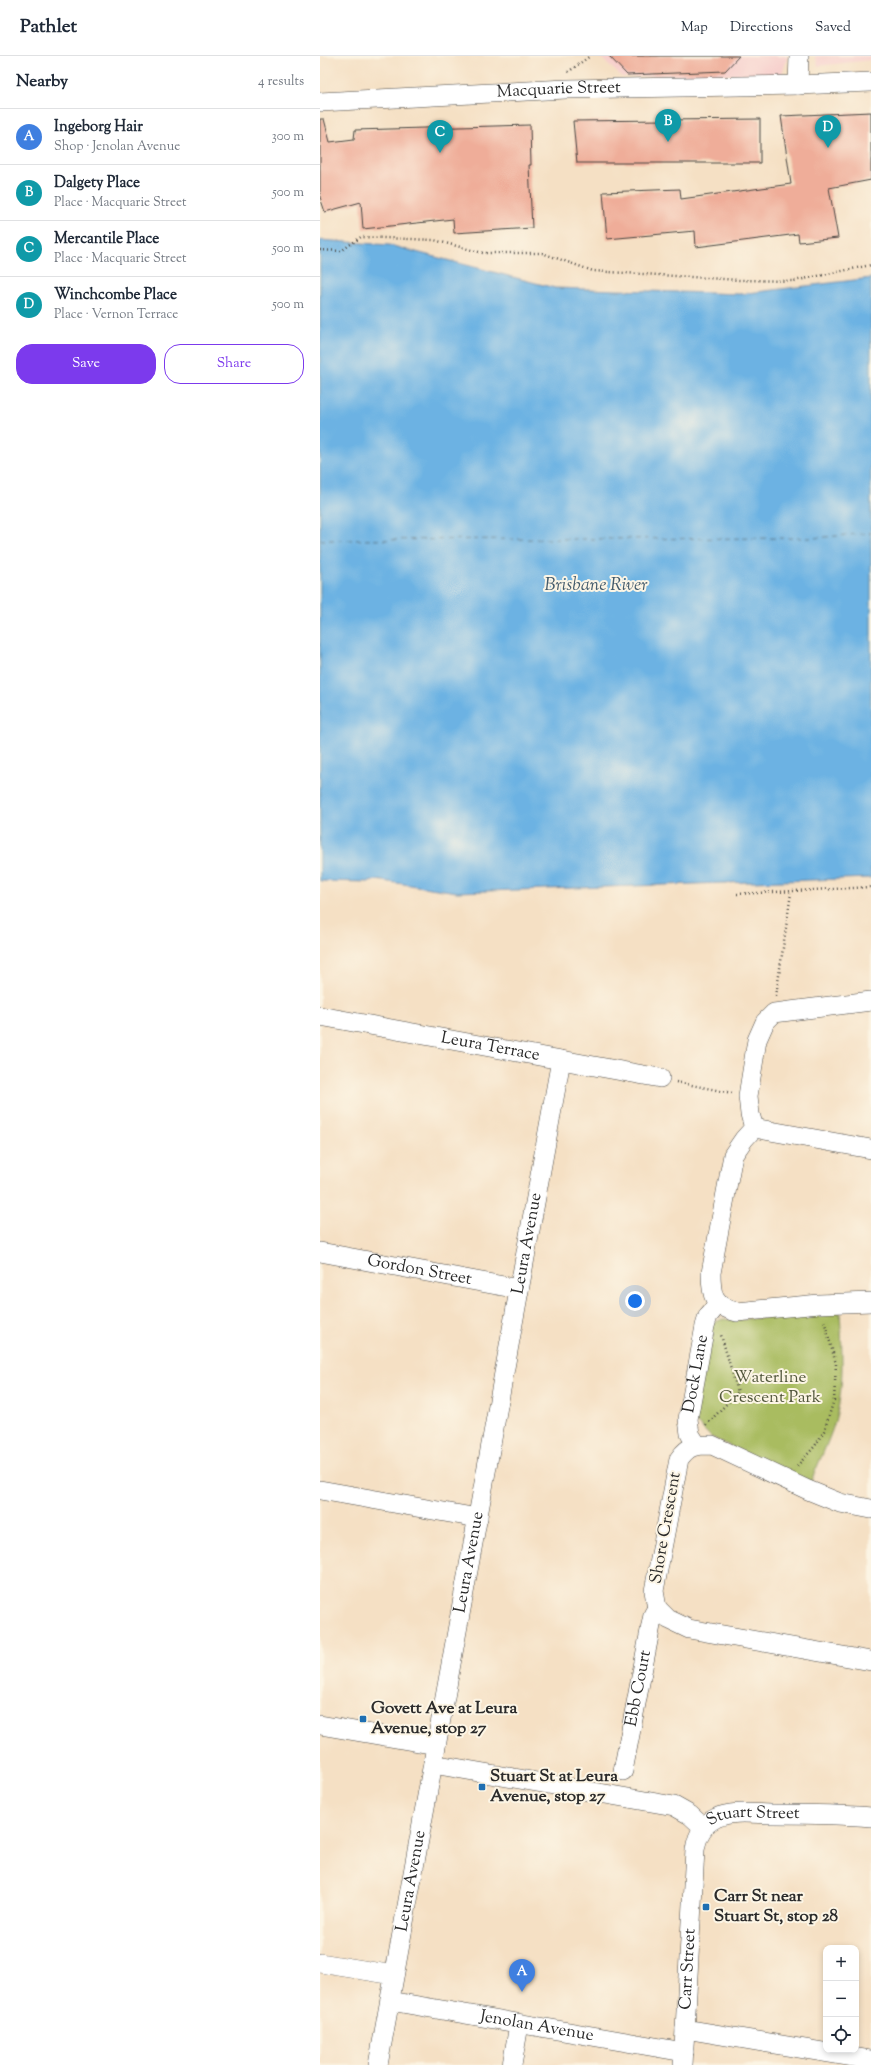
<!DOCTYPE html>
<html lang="en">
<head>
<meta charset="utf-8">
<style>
  body { margin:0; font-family:"Sorts Mill Goudy",serif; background:#f2f2f3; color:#1f2937 }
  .controls { position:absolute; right:12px; bottom:12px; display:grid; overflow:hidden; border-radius:8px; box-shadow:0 2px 6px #0003 }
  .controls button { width:36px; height:36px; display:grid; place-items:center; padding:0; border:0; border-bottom:1px solid #e0e1e3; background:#fff; color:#1f2937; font:20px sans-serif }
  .you { position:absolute; left:315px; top:1245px; width:14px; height:14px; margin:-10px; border:3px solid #fff; border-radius:50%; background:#1a73e8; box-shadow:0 0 0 6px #1a73e833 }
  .badge { display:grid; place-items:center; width:26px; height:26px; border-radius:50%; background:#7c3aed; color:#fff; font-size:13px; font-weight:700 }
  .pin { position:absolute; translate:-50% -33px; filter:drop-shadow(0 1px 2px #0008) }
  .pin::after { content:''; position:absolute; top:21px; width:14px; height:12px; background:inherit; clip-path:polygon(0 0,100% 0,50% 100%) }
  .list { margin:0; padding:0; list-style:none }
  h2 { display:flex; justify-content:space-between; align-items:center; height:52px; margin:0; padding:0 16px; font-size:17px }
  h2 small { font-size:13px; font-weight:400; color:#747a83 }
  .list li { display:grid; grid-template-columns:26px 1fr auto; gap:12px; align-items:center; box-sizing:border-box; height:56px; padding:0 16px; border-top:1px solid #e0e1e3 }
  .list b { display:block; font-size:15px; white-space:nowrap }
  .list p { margin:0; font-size:13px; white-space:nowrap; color:#747a83 }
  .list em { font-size:13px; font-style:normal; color:#747a83 }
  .actions { display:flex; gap:8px; padding:12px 16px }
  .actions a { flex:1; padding:9px 0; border:1px solid #7c3aed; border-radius:16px; text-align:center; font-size:14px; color:#7c3aed }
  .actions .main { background:#7c3aed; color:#fff }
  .icon { flex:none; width:22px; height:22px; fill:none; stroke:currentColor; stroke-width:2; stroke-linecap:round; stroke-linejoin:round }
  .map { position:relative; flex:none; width:551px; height:2009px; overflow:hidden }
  header { display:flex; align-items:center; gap:24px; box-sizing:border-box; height:56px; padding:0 20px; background:#fff; border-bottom:1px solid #e0e1e3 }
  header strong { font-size:19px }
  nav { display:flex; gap:22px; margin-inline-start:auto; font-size:14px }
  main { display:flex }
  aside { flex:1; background:#fff }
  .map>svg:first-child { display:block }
  .built { fill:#f7d0cd }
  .green { fill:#a9bc60; stroke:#6a7446 }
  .water { fill:#6cb2e3; stroke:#4c6e87 }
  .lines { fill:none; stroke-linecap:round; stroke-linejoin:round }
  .ferry { stroke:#425a6b; stroke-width:1; stroke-dasharray:5 4; stroke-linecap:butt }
  .building { fill:#efad99 }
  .minor-casing { stroke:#494642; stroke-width:20 }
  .path { stroke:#494642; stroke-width:2.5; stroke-dasharray:1 3; stroke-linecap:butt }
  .minor { stroke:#fff; stroke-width:19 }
  .poi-dot { fill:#1f6fb2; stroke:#fcf5e5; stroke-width:1.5 }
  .labels { text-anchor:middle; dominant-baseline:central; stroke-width:4; stroke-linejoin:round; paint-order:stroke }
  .street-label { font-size:17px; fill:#2b2b2b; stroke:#fcf5e5 }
  .park-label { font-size:17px; fill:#51563b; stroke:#fcf5e5 }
  .poi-label { font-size:17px; font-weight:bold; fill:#2b2b2b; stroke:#fcf5e5; text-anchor:start }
  .water-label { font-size:18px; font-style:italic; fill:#425a6b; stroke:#fcf5e5 }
</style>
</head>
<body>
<header>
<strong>Pathlet</strong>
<nav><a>Map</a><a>Directions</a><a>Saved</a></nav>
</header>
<main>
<aside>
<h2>Nearby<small>4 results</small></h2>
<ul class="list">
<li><span class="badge" style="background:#3f7fe0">A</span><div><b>Ingeborg Hair</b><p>Shop · Jenolan Avenue</p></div><em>300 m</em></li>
<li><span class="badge" style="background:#0f9aa8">B</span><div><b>Dalgety Place</b><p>Place · Macquarie Street</p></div><em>500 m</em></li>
<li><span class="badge" style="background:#0f9aa8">C</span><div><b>Mercantile Place</b><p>Place · Macquarie Street</p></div><em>500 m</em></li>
<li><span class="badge" style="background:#0f9aa8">D</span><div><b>Winchcombe Place</b><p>Place · Vernon Terrace</p></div><em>500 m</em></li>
</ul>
<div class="actions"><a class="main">Save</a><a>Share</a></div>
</aside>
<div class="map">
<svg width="551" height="2009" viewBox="0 0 551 2009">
  <rect width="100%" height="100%" fill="#fcf5e5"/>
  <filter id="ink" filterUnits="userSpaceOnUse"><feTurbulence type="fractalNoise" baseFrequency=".025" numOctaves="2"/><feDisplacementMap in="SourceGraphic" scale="8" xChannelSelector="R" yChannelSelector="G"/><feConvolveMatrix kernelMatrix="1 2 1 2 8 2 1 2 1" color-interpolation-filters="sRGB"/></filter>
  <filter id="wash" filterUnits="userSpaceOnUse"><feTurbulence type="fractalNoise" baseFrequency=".012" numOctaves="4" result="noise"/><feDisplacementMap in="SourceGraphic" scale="16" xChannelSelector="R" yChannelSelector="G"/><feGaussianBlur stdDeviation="0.9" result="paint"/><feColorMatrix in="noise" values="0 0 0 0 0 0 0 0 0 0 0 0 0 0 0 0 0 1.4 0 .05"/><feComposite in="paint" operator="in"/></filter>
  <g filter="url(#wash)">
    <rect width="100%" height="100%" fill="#f5e0c4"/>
    <path class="built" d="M279,0H468L462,18L302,21Z
      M495,0H551V4L498,10Z"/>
    <path class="green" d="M520,1256C522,1292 525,1330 515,1365C509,1386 498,1407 490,1428L391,1381L373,1363L390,1268L403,1263L414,1264Z"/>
    <path class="water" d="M0,184L69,189L235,232L420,238L551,222V822L137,836L56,824L50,826L0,825Z"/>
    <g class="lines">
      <path class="ferry" d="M0,484L493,482L551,477"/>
    </g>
    <g id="blocks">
      <path class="building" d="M289,0H419L405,15L307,19Z
        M551,56V124L509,132L518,182L479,186L478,178L376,191L375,175L287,183L283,136L360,133L361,143L471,128L461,60Z
        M0,63H4L10,86L34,83L35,74L210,69L211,109H209L212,172L134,177L133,163L43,173L41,146L5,156L0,141Z
        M440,63V107H257L253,65Z"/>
    </g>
  </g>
  <g filter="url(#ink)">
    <use href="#blocks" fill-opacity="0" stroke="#494642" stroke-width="1"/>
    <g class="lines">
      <g class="minor-casing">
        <g id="minor">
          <path d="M478,29L479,0"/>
          <path id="s1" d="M0,46L246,33L478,29L551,26"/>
          <path d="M551,945L454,957L445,966L437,984L428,1040L430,1058L434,1072L424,1083L413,1099L391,1217C391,1240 393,1250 417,1256L499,1248L551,1246"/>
          <path id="s2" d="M0,960L340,1022"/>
          <path d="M434,1072L551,1093"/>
          <path id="s3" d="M0,1196L199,1233"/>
          <path id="s4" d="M377,1389L370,1378L368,1363L385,1270L388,1260L398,1248"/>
          <path d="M0,1434L158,1462"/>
          <path d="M551,1453L520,1447L488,1434L392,1389C375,1389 369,1389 359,1403L334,1535L337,1552L348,1563L369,1573L551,1605"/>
          <path d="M0,1669L116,1689"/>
          <path d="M113,1708L354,1750L370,1759L383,1771"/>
          <path id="s5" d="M303,1715L333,1559L337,1552"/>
          <path d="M0,1907L74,1919"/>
          <path id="s6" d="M70,1945L364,1996"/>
          <path d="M365,1973L551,2004"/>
          <path id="s7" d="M58,2009L241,1004"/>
          <path d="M192,2009L199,1969"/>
          <path id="s8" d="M363,2009L375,1794C377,1780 383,1768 396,1762C412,1754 436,1758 453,1758C486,1758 518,1758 551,1761"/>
        </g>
      </g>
      <path class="path" d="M248,16L270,0
        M0,194L21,195L41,181L114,184L163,197H222L273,215L419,224L474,225L551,209
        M417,838L551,831
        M456,940L471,837
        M356,1026L412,1037
        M386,1369L418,1336L401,1279
        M477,1410L495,1390L504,1375L514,1344L516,1308L504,1264"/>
      <use href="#minor" class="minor"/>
    </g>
  </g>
  <g class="poi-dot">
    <rect x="39" y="1659" width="8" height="8" rx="2"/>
    <rect x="158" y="1727" width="8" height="8" rx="2"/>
    <rect x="382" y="1847" width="8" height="8" rx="2"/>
  </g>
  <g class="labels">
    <g class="street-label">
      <text stroke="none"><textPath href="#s1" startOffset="239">Macquarie Street</textPath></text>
      <text stroke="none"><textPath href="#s2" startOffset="173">Leura Terrace</textPath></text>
      <text stroke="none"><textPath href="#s7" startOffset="835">Leura Avenue</textPath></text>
      <text stroke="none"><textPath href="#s3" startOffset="101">Gordon Street</textPath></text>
      <text stroke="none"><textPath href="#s4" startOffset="74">Dock Lane</textPath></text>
      <text transform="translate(346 1472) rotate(-80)">Shore Crescent</text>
      <text stroke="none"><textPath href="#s7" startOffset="511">Leura Avenue</textPath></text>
      <text stroke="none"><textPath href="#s5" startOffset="84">Ebb Court</textPath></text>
      <text stroke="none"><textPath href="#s8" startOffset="293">Stuart Street</textPath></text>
      <text stroke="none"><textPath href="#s7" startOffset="187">Leura Avenue</textPath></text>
      <text stroke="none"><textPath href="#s8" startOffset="96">Carr Street</textPath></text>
      <text stroke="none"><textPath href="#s6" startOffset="149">Jenolan Avenue</textPath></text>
    </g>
    <g class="park-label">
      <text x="450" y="1322">Waterline<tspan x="450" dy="20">Crescent Park</tspan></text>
    </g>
    <g class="poi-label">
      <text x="51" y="1653">Govett Ave at Leura<tspan x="51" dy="20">Avenue, stop 27</tspan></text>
      <text x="170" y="1721">Stuart St at Leura<tspan x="170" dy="20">Avenue, stop 27</tspan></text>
      <text x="394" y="1841">Carr St near<tspan x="394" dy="20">Stuart St, stop 28</tspan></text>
    </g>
    <g class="water-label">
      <text x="276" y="530">Brisbane River</text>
    </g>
  </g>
</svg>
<div class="controls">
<button>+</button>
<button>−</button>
<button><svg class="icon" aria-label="locate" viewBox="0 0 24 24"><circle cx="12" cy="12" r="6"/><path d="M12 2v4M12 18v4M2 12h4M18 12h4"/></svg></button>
</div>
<div class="you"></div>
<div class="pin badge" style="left:202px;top:1936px;background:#3f7fe0">A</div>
<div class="pin badge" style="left:348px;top:86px;background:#0f9aa8">B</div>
<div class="pin badge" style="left:120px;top:97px;background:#0f9aa8">C</div>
<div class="pin badge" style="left:508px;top:92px;background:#0f9aa8">D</div>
</div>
</main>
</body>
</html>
